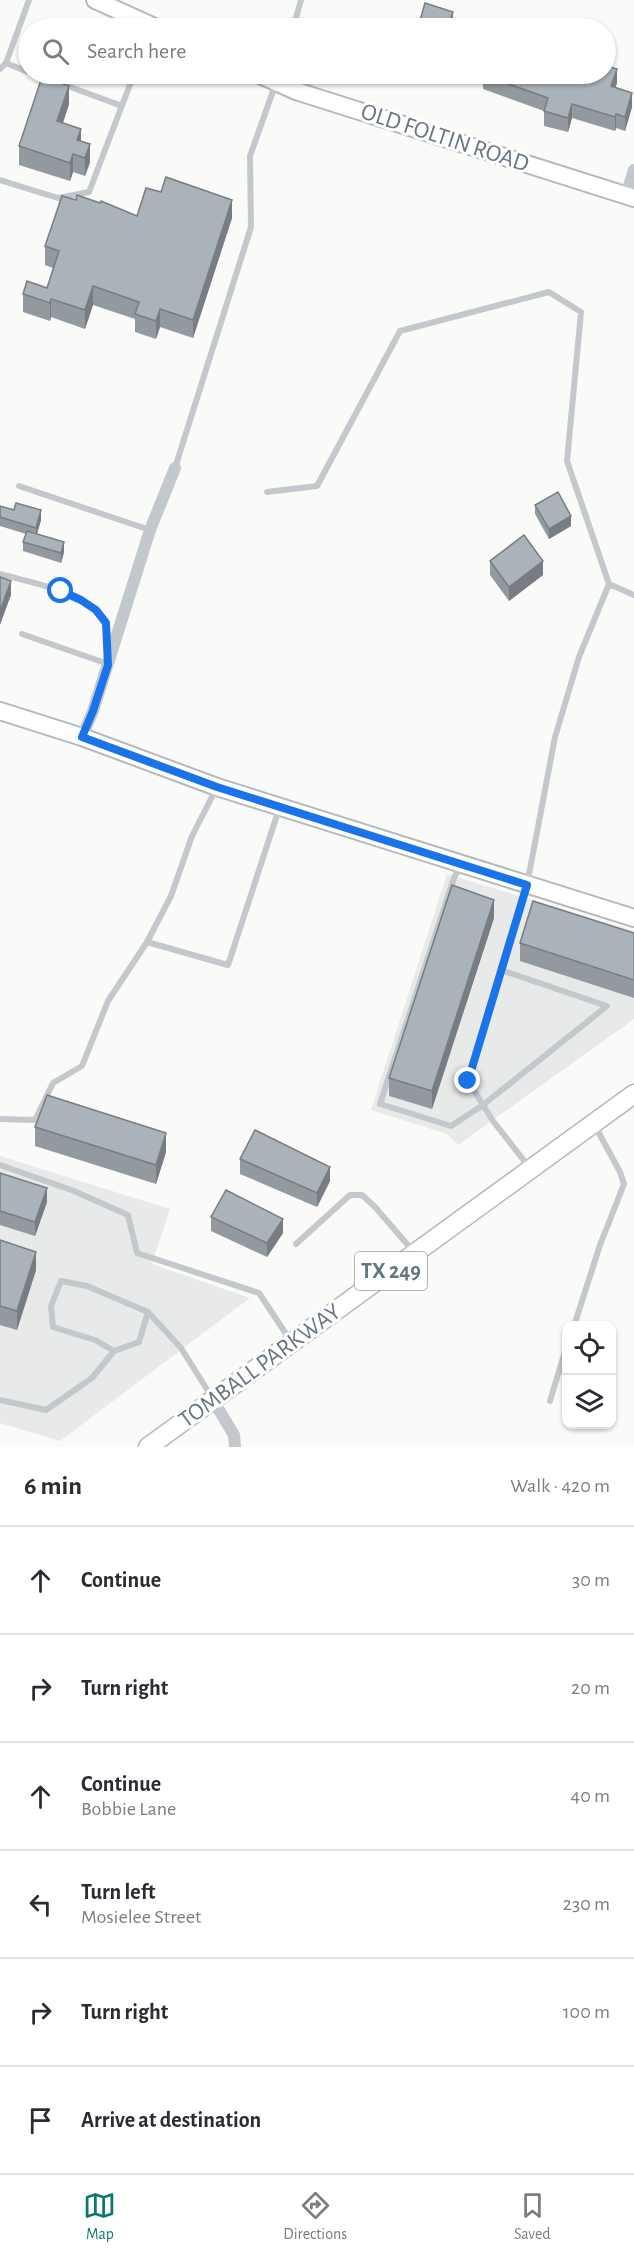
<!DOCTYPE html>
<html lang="en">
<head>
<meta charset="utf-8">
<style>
  body { margin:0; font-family:"Alegreya Sans",sans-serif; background:#f2f2f3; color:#2b2b33 }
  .controls { position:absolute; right:18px; bottom:18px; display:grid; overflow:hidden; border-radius:12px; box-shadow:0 2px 4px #0004 }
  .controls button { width:54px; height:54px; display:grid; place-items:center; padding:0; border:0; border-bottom:2px solid #e1e1e2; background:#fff; color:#2b2b33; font:30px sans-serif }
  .stop { position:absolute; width:18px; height:18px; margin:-14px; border:4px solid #1a73e8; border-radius:50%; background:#fff }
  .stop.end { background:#1a73e8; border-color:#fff; box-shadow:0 2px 6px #0008 }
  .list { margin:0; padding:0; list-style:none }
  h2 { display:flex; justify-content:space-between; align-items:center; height:78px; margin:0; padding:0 24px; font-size:26px }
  h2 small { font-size:20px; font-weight:400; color:#7c7c81 }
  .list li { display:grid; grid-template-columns:39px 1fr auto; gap:18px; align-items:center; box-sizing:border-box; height:108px; padding:0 24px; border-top:2px solid #e1e1e2 }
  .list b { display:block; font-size:22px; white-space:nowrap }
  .list p { margin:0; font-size:20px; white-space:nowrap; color:#7c7c81 }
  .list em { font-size:20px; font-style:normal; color:#7c7c81 }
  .icon { flex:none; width:33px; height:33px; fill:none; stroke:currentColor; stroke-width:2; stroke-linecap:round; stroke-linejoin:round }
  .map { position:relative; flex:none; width:634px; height:1447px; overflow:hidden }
  .search { position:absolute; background:#fff; box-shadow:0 2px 4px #0004; left:18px; right:18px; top:18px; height:66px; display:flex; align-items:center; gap:15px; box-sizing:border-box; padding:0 21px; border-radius:33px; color:#7c7c81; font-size:22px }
  .sheet { height:726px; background:#fff }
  nav { display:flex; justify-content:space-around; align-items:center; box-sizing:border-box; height:84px; border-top:2px solid #e1e1e2; background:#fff; font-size:16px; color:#7c7c81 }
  nav a { display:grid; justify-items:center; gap:3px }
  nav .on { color:#0f766e }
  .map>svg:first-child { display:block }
  .built { fill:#e8e9e9 }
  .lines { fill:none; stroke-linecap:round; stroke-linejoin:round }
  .secondary-casing { stroke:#b3babf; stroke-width:20 }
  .primary-casing { stroke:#b5babe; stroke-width:21 }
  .lane { stroke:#c3c8cc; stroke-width:6 }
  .street { stroke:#c3c8cc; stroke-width:12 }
  .secondary { stroke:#fff; stroke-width:16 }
  .primary { stroke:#fff; stroke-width:18 }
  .wall { fill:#929a9f }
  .shaded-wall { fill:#777d82 }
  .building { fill:#aab3b9; stroke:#777d82; stroke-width:1.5 }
  .route { stroke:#1a73e8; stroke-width:8 }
  .labels { text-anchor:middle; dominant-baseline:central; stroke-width:6; stroke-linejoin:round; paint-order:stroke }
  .shield { fill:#fff; stroke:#939fa8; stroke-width:1.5 }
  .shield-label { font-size:22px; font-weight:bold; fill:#657683 }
  .street-label { font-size:24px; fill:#657683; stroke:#fff }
</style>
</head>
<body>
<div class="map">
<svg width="634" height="1447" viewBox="0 0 634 1447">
  <rect width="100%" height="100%" fill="#fafaf8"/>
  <path class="built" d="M447,874L634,931V1019L458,1145L447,1134L371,1110Z
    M0,1156L170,1209L152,1264L250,1298L60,1441L0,1423Z"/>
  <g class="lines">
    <g class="secondary-casing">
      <path id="secondary" d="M95,0L157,28
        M258,74L296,91L634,198
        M0,711L82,737L217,787L634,918"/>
    </g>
    <g class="primary-casing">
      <path id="primary" d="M148,1447L634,1094"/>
    </g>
    <path class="lane" d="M293,28L301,0
      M6,63L28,72
      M0,69L6,63L29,0
      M33,74L52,81
      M62,84L122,106
      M0,180L58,198L89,192L134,74
      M175,468L251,227L250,156L279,74
      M19,486L150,530
      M267,492L317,486L400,331L549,292L581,312L567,461L609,584L634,595
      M0,574C31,583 87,591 105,621C109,629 107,645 108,654
      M22,634L108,664
      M461,865L454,878L380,1104L451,1126L483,1105L607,1006L501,970
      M147,942L228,965L279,809
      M0,1119L35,1120L53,1083L82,1066L108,1001L147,942L171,896L192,836L217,787
      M0,1165L74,1191L128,1215L137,1253L259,1293L290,1340
      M529,1167L493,1121L468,1081L527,885L555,737L579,657L609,584
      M296,1244L350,1195H362L375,1207L413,1251
      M574,1326L600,1245L624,1184L620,1172L594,1124
      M114,1351L139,1342L148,1312
      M0,1400L46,1410L92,1378L114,1351L95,1340L53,1327L51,1306L61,1281L87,1286L148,1312L181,1348L213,1399
      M550,1401L566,1348"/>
    <path class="street" d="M626,195L634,170
      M82,737L93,711L150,530L175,468
      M213,1400L234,1435L235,1447"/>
    <use href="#secondary" class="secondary"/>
    <use href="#primary" class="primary"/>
  </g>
  <path class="wall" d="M483,75L596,81L617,83L615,88L632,107L625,131L616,128L615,131L572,118L568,132L544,126V111L483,89Z
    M69,104L63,123L81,141L90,162L85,176L73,172L70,181L19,165V146Z
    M76,200L137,216L232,218L193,338L160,327L156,339L135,332V319L93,305L85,329L51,317L50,321L23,312V294L47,288L53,268L45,265V246Z
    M535,505L571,526L549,539L535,514Z
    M0,506L41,520L37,534L64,552L61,563L23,551V542L26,534L0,526Z
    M490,561L543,575L509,601L490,575Z
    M494,918L432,1109L389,1096V1078Z
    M634,933V998L520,961V943Z
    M35,1127L166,1152L156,1184L35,1146Z
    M240,1159L330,1181L317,1207L240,1174Z
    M0,1173L47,1202L35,1236L0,1225Z
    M211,1217L283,1233L267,1257L211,1231Z
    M0,1240L36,1270L17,1330L0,1325Z"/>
  <path class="shaded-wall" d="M453,12V26L452,28H448Z
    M617,69V83L611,101V86Z
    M69,86V104L57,140V121Z
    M632,93V107L625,131V117Z
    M572,104V118L568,132V118Z
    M616,114V128L615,131V117Z
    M81,129V148L77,140Z
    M90,144V162L85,176V158Z
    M73,154V172L70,181V163Z
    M232,200V218L193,338V320Z
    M93,286V305L85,329V310Z
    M51,299V317L50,321V303Z
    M160,309V327L156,339V321Z
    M41,510V520L36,537V528Z
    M571,516V526L549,539V529Z
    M64,542V552L61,563V553Z
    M543,561V575L509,601V587Z
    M11,581V595L0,625V611Z
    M494,900V918L432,1109V1091Z
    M166,1133V1152L156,1184V1165Z
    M330,1167V1181L317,1207V1193Z
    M47,1188V1202L35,1236V1222Z
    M283,1219V1233L267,1257V1243Z
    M36,1252V1270L17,1330V1311Z"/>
  <path class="building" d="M425,3L453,12L448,28H418Z
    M567,26L577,28H567Z
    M606,66L617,69L611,86L632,93L625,117L616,114L615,117L572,104L568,118L544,111L548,98L483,75L484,74H569L596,81L599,74H606Z
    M42,77L69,86L57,121L81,129L77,140L90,144L85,158L73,154L70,163L19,146Z
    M166,177L232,200L193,320L160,309L156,321L135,314L139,302L93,286L85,310L51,299L50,303L23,294L27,281L47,288L59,251L45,246L62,196L76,200L77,195L100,203L101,201L137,216L146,188L161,192Z
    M558,492L571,516L549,529L535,505Z
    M16,503L41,510L36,528L0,517V506L14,510Z
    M27,531L64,542L61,553L23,542Z
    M524,535L543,561L509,587L490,561Z
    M0,577L11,581L0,611Z
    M452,885L494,900L432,1091L389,1078Z
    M533,901L634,933V980L520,943Z
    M47,1095L166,1133L156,1165L35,1127Z
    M255,1130L330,1167L317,1193L240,1159Z
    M0,1173L47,1188L35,1222L0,1211Z
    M226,1190L283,1219L267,1243L211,1217Z
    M0,1240L36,1252L17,1311L0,1306Z"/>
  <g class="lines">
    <path class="route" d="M61,591L81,600L96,610L106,623L108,665L93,711L82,737L217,787L527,885L468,1081"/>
  </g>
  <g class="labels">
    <rect class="shield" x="355" y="1252" width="72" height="38" rx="4.5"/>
    <g class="shield-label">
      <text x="391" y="1271">TX 249</text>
    </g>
    <g class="street-label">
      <text transform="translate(445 138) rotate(18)">OLD FOLTIN ROAD</text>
      <text transform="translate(260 1366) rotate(-36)">TOMBALL PARKWAY</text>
    </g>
  </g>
</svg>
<div class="controls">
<button><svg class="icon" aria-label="locate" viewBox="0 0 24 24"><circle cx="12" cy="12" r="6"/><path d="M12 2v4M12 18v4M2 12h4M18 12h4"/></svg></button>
<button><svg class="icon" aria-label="layers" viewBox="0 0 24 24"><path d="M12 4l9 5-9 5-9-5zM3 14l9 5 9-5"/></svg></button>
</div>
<div class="stop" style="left:61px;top:591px"></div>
<div class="stop end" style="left:468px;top:1081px"></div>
<div class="search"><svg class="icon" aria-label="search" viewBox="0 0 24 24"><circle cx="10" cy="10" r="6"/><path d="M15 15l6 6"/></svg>Search here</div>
</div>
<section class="sheet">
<h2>6 min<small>Walk · 420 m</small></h2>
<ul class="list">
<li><svg class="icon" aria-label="ahead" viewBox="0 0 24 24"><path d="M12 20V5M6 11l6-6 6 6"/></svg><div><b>Continue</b></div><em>30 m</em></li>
<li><svg class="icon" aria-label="right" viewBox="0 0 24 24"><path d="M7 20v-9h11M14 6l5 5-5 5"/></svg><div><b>Turn right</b></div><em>20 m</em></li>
<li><svg class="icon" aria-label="ahead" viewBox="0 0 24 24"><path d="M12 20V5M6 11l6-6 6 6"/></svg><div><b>Continue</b><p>Bobbie Lane</p></div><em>40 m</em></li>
<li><svg class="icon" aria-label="left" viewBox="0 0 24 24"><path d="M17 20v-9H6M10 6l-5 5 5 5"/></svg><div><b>Turn left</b><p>Mosielee Street</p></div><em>230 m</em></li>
<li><svg class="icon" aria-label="right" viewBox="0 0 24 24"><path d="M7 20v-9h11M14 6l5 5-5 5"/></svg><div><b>Turn right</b></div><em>100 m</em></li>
<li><svg class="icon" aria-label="arrive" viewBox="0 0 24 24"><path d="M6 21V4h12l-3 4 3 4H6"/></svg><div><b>Arrive at destination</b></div></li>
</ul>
</section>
<nav>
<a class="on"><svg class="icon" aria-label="map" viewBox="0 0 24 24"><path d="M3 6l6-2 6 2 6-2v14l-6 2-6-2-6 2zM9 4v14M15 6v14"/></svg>Map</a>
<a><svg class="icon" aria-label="directions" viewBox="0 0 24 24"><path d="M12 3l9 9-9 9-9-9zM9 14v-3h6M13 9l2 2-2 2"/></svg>Directions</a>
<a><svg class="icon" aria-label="saved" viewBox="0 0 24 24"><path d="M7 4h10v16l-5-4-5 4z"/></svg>Saved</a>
</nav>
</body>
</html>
